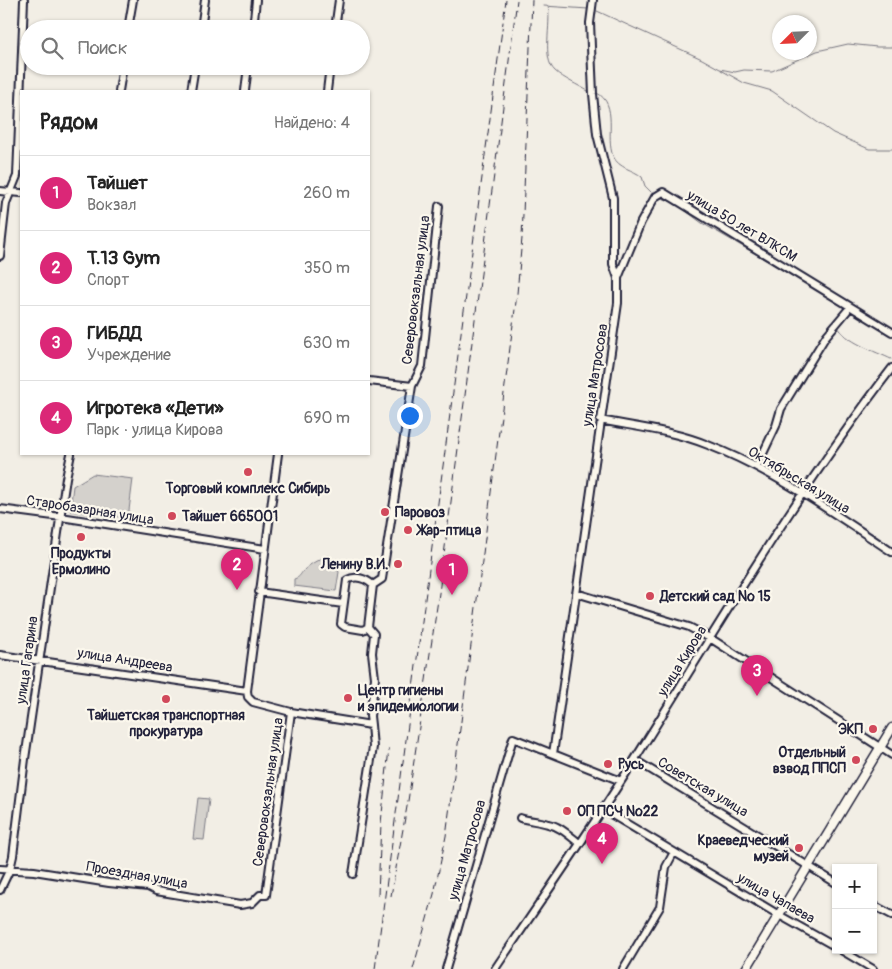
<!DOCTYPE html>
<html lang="ru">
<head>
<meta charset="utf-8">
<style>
  body { margin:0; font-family:Pangolin,sans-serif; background:#f2f2f2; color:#222 }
  .controls { position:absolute; right:15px; bottom:15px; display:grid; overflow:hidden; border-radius:0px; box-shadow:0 1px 4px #0004 }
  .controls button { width:45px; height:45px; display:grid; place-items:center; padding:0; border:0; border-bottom:1px solid #e0e0e0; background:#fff; color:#222; font:25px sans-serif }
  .compass { position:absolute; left:772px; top:15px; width:45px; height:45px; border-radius:50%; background:#fff; box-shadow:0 1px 4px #0004; rotate:246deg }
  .you { position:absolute; left:409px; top:415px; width:18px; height:18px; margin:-12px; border:4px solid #fff; border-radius:50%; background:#1a73e8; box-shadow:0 0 0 8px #1a73e833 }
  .badge { display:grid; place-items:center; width:32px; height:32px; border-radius:50%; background:#db2777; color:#fff; font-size:16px; font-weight:700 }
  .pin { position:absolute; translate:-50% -41px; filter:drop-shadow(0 1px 2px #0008) }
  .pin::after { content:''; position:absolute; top:26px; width:18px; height:15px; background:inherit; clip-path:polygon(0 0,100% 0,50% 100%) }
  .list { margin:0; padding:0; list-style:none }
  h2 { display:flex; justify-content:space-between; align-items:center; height:65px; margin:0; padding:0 20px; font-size:21px }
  h2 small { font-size:16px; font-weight:400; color:#767676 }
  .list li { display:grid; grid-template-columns:32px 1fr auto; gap:15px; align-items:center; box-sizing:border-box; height:75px; padding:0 20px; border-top:1px solid #e0e0e0 }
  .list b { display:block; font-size:19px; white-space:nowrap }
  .list p { margin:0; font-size:16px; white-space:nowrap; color:#767676 }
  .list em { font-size:16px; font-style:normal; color:#767676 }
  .icon { flex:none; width:28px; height:28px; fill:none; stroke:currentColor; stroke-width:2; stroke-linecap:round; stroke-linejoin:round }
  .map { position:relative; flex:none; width:892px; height:969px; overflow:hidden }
  .search { position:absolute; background:#fff; box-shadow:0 1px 4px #0004; left:20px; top:20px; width:350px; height:55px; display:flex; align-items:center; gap:12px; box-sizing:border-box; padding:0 18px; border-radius:28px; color:#767676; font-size:19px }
  .panel { position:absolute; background:#fff; box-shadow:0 1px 4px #0004; left:20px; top:90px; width:350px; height:365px; border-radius:0px }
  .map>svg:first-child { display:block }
  .green { fill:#d4d1cc; stroke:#7b7a84 }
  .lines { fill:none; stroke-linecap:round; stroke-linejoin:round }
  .stream { stroke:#76747f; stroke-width:1 }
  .minor-casing { stroke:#22223b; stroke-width:10 }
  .major-casing { stroke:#22223b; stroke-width:11 }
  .minor { stroke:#fbf7ec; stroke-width:6 }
  .major { stroke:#fbf7ec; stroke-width:8 }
  .rail { stroke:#22223b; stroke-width:1; stroke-dasharray:8 4; stroke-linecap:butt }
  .poi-dot { fill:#d1495b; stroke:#fbf7ec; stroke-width:2 }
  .labels { text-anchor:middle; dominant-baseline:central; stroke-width:4.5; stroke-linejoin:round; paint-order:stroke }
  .street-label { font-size:14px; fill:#22223b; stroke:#fbf7ec }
  .poi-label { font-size:14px; font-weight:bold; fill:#22223b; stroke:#fbf7ec; text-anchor:start }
</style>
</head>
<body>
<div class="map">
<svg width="892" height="969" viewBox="0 0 892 969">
  <rect width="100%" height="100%" fill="#f2eee5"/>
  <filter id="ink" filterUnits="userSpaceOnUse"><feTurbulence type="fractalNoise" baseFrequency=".02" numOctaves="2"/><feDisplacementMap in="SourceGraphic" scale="10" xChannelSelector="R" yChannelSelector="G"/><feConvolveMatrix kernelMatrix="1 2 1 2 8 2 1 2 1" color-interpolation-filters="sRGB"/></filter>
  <g filter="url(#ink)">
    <path class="green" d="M93,474L133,479L128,518L70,511L73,486Z
      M329,555L339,572L336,591L294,586V579C300,577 300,575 303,571C309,564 320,559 329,555Z
      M198,798L209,799L204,840L193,839Z"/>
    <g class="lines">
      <path class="stream" d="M544,6L588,9
        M548,6C552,25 541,58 555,71C564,79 578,85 588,91
        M597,11L702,59L720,69L735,72L744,70L772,71L817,51L848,44L877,47H892
        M721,70L744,83L772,91L833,133L869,149H892
        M597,93C619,104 605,137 613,156C619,169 633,169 642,177L645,186L651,192
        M659,197L675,203L702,223L828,296
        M838,326C843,341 877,352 891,359"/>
      <g class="minor-casing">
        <path id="minor" d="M128,29L133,0
          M201,29L205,0
          M253,29L256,0
          M335,29L339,0
          M119,91L123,66
          M191,91L195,66
          M245,91L248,66
          M327,91L330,66
          M0,191L21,193
          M0,256L6,203L17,176L24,0
          M618,278L641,222L655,197L663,192L892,332
          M369,381L412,386
          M600,420C636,427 674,431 708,445C775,471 833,513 892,552
          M278,454L247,691L248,697L253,702L291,712
          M757,466L776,426L781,409L826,336L847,311
          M0,509L61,517L265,549
          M259,592L343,604
          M576,593L689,627L710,638L892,755
          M368,627L363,630L345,627L341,624L347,580C356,575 366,579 373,585
          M0,655L247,691
          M553,754L618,303V278L613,264V198L597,134L593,94L590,23L593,0
          M635,760L836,883
          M604,806L609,813L779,915L836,947
          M520,818C530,821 539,821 548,824C560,826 570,836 579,843
          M0,869L34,871L109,883L148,887L156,891L240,905L252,903L260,895H266L291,712L371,725L370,716L375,678L372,653L374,634L368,627L373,585L382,579L412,386L422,366L439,206
          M353,874L373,747L371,725
          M0,890L10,869L13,856L25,759L66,478L71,454
          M873,905L892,915
          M841,950L873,969
          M446,969L513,738L621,781
          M495,969C542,899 591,830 635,759C717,628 798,490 892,368
          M623,969L660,907L666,867L674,852"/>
      </g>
      <g class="major-casing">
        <path id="major" d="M746,969L892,728"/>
      </g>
      <use href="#minor" class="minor"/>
      <use href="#major" class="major"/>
      <path class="rail" d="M378,895L381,823L389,749
        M391,896L408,801L439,593L517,0
        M375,969L506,0
        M413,969L434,894L446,836L517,294L522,238L532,0"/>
    </g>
  </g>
  <g class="poi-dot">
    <circle cx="248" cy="472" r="5"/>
    <circle cx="385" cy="512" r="5"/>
    <circle cx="172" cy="516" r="5"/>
    <circle cx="408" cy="530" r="5"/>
    <circle cx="81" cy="537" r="5"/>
    <circle cx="398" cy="564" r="5"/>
    <circle cx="650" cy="596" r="5"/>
    <circle cx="348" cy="698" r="5"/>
    <circle cx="166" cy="699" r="5"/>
    <circle cx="873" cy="729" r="5"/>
    <circle cx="856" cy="760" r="5"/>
    <circle cx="608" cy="764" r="5"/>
    <circle cx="567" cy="811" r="5"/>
    <circle cx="799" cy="848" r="5"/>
  </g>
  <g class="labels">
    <g class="street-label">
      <text transform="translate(742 226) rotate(31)">улица 50 лет ВЛКСМ</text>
      <text transform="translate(416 290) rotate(-83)">Северовокзальная улица</text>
      <text transform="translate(595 375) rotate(-81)">улица Матросова</text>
      <text transform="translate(799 480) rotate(31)">Октябрьская улица</text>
      <text transform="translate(90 510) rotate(9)">Старобазарная улица</text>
      <text transform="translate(27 660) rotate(-82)">улица Гагарина</text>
      <text transform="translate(125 660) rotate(9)">улица Андреева</text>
      <text transform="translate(682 661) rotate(-58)">улица Кирова</text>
      <text transform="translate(703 787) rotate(31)">Советская улица</text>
      <text transform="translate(268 792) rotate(-82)">Северовокзальная улица</text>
      <text transform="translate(467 850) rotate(-74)">улица Матросова</text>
      <text transform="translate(137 875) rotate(10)">Проездная улица</text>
      <text transform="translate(776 898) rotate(30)">улица Чапаева</text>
    </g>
    <g class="poi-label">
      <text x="248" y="488" text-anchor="middle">Торговый комплекс Сибирь</text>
      <text x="395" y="512">Паровоз</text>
      <text x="182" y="516">Тайшет 665001</text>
      <text x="418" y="530">Жар-птица</text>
      <text x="81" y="553" text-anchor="middle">Продукты<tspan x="81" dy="16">Ермолино</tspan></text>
      <text x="388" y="564" text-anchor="end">Ленину В.И.</text>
      <text x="660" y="596">Детский сад № 15</text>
      <text x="358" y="690">Центр гигиены<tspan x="358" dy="16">и эпидемиологии</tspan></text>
      <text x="166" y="715" text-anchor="middle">Тайшетская транспортная<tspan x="166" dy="16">прокуратура</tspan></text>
      <text x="863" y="729" text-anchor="end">ЭКП</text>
      <text x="846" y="752" text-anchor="end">Отдельный<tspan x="846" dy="16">взвод ППСП</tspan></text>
      <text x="618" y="764">Русь</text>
      <text x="577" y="811">ОП ПСЧ №22</text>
      <text x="789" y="840" text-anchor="end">Краеведческий<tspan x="789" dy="16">музей</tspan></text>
    </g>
  </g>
</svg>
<div class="controls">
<button>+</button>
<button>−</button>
</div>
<svg class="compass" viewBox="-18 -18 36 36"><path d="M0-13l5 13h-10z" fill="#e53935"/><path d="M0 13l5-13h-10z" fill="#767676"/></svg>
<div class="you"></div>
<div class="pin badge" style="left:452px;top:595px">1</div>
<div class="pin badge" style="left:237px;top:590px">2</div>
<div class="pin badge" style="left:757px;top:696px">3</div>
<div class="pin badge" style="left:602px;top:864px">4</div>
<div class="search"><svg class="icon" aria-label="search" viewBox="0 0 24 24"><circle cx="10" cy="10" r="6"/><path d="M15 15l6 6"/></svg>Поиск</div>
<section class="panel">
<h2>Рядом<small>Найдено: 4</small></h2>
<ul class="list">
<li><span class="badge">1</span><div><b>Тайшет</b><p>Вокзал</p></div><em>260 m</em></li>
<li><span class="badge">2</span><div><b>T.13 Gym</b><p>Спорт</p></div><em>350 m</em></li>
<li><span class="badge">3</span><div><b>ГИБДД</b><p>Учреждение</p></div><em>630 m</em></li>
<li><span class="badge">4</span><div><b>Игротека «Дети»</b><p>Парк · улица Кирова</p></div><em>690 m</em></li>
</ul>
</section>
</div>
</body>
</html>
